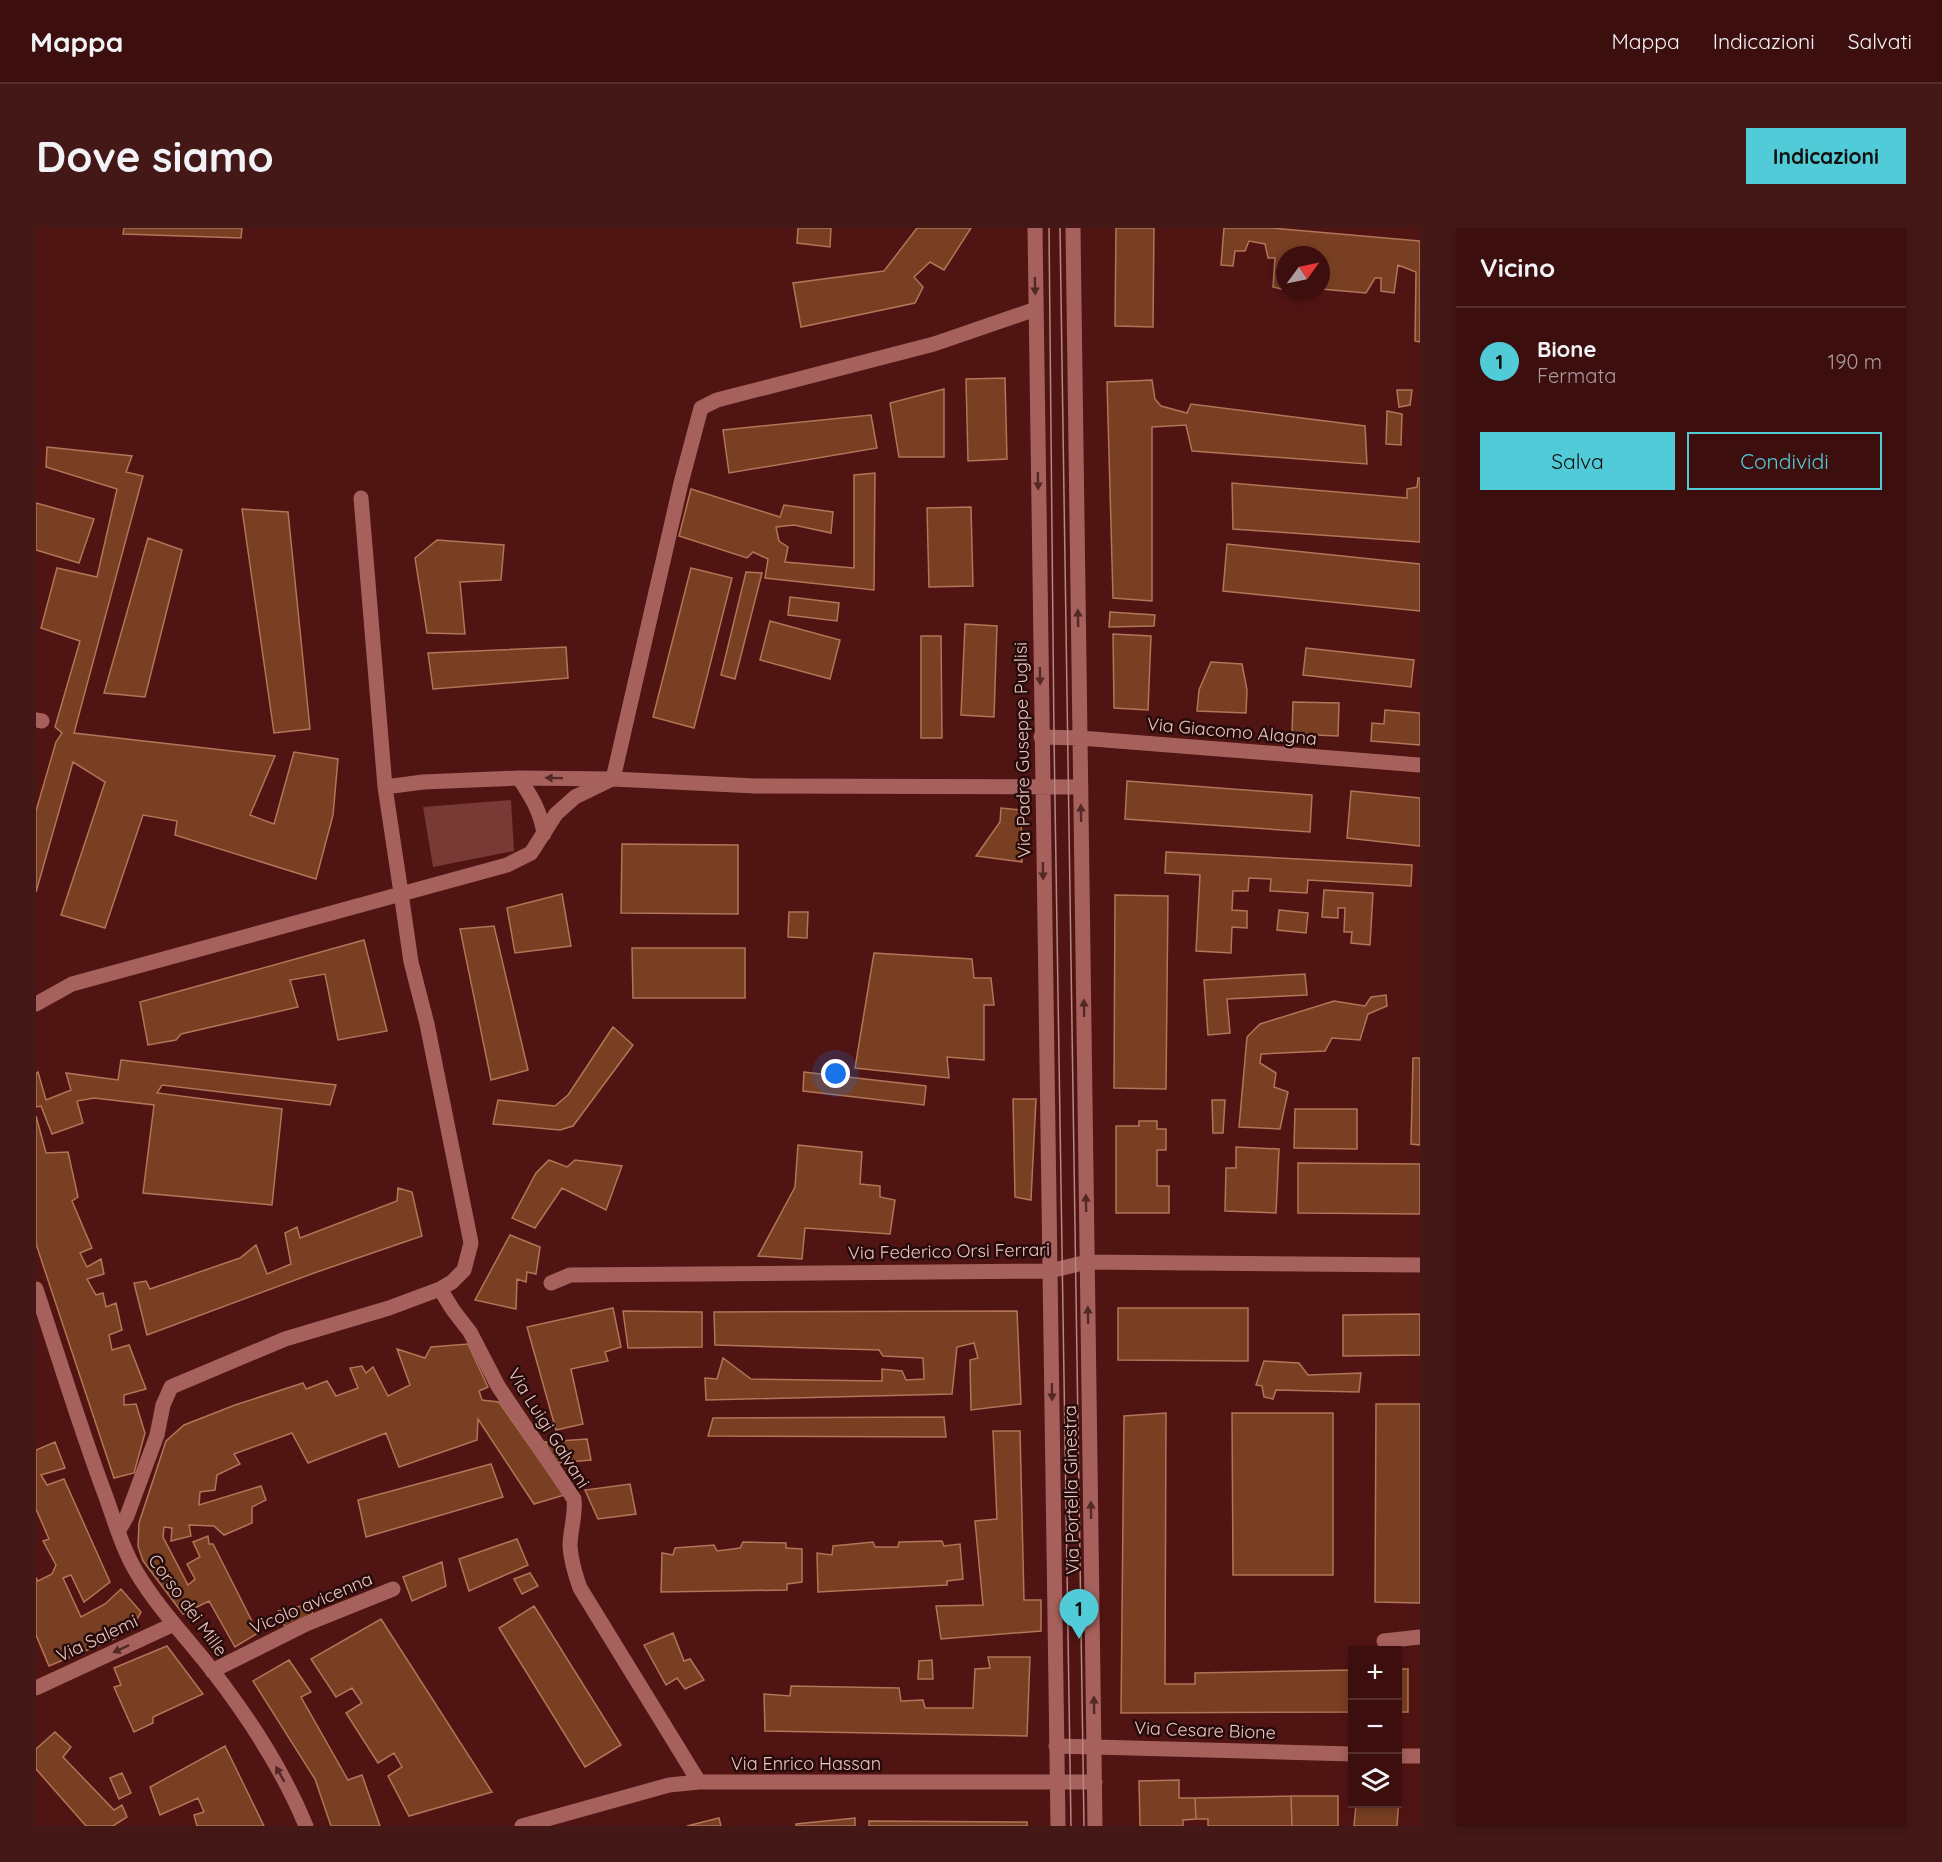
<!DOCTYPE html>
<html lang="it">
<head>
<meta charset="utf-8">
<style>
  body { margin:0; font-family:Quicksand,sans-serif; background:#431817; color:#f1f3f6 }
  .controls { position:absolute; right:18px; bottom:18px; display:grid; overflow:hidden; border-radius:0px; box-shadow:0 3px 9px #0003 }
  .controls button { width:54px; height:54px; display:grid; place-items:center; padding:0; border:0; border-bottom:2px solid #552f2e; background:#3c0f0e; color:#f1f3f6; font:30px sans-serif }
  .compass { position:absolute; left:1240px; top:18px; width:54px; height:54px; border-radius:50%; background:#3c0f0e; box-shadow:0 3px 9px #0003; rotate:57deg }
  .you { position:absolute; left:800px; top:846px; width:21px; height:21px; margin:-15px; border:4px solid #fff; border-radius:50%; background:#1a73e8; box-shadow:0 0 0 9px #1a73e833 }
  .badge { display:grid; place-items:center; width:39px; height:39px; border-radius:50%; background:#52cbd8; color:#111; font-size:20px; font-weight:700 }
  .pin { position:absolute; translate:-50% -50px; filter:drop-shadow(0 2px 3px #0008) }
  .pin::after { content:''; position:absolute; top:32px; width:21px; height:18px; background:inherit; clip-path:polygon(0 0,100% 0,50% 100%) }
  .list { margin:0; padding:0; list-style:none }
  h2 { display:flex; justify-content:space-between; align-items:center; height:78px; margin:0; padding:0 24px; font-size:26px }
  h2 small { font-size:20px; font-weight:400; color:#ac9c9e }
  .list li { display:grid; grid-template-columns:39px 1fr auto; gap:18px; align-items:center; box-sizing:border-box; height:108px; padding:0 24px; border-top:2px solid #552f2e }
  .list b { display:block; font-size:22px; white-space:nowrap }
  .list p { margin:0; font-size:20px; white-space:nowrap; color:#ac9c9e }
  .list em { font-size:20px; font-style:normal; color:#ac9c9e }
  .actions { display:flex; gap:12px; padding:18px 24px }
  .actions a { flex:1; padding:14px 0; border:2px solid #52cbd8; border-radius:0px; text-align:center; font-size:21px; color:#52cbd8 }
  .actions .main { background:#52cbd8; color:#111 }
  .icon { flex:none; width:33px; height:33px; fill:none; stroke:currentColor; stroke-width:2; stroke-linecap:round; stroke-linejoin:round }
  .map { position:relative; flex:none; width:1384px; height:1598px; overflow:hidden; border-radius:0px }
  header { display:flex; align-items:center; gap:36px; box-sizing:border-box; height:84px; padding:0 30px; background:#3c0f0e; border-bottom:2px solid #552f2e }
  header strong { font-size:28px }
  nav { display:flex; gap:33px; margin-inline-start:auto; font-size:21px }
  .intro { display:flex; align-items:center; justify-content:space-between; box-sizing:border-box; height:144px; padding:0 36px }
  h1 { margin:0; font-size:42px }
  .button { padding:15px 27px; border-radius:0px; background:#52cbd8; color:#111; font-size:21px; font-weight:700 }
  main { display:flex; gap:36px; padding:0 36px }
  aside { flex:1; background:#3c0f0e; border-radius:0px; box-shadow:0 3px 9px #0003 }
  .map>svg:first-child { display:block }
  .green { fill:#793935 }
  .building { fill:#793f23; stroke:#b37457; stroke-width:1.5 }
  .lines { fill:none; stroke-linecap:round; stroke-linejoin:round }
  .minor { stroke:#a6615c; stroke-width:15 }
  .tertiary { stroke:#a6615c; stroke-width:15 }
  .tram { stroke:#b68784; stroke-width:1.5 }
  .oneway { fill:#522927 }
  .labels { text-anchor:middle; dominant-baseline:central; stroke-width:5; stroke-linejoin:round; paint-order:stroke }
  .street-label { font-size:18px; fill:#eec6c2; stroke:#250b0a }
</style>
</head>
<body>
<header>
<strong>Mappa</strong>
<nav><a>Mappa</a><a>Indicazioni</a><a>Salvati</a></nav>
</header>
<div class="intro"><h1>Dove siamo</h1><a class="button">Indicazioni</a></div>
<main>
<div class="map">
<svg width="1384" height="1598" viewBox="0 0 1384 1598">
  <rect width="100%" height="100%" fill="#501413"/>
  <path class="green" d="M475,572L478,623L397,639L387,579Z"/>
  <path class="building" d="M88,0H206L205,10L87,6Z
    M762,0H795L794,19L761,15Z
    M881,0H935L908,42L894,34L878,49L887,59L879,75L765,99L757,55L848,43Z
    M1080,0H1118L1117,99L1079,98Z
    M1188,0H1235L1384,13V114L1379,113L1380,44L1362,37L1358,65L1345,63V50H1339L1330,65L1285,61V27H1249V62L1237,59L1239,30H1232L1229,16L1213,13L1209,23H1199L1197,38L1185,37Z
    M969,150L971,231L932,233L930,151Z
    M1116,152L1119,171L1125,178L1151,185L1155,176L1329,198L1331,236L1156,223L1150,197L1116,199V373L1077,370L1071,154Z
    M908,161V229H863L854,175Z
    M1361,162H1376L1374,177L1363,179Z
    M1351,183L1366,186L1365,217L1350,216Z
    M835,187L841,220L693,245L687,202Z
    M11,219L96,228L90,244L107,248L38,505L239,528L214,587L238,596L258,524L302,531L297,587L280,651L139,607L141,593L107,587L69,700L25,687L69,554L37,534L0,664V583L20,514L26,505L19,499L44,413L5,400L21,340L61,349L81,261L10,239Z
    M839,245L838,362L729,350L732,331L717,324L711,330L643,308L655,261L744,289L748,277L797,284L795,305L758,297L740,299L743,313L752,319L749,334L818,340V247Z
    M1382,250H1384V314L1197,301L1196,255L1371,270V261L1381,259Z
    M0,275L58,291L43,335L0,322Z
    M935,279L937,358L893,359L891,280Z
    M206,281L252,284L274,501L238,505Z
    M112,310L146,322L109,469L68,465Z
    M401,312L468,317L465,352L424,354L429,406L391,405L379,330Z
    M1191,316L1384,336V383L1187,363Z
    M655,340L696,350L658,500L617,489Z
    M710,344L726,345L699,451L685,447Z
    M754,369L803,375L801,393L752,387Z
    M1074,384L1119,387L1118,398L1073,399Z
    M734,393L804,412L794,451L724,432Z
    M929,396L961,398L958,489L925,487Z
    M1077,406L1115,408L1112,482L1078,480Z
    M885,408H905L906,510H885Z
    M530,419L532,450L397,461L392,425Z
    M1270,420L1378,432L1375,459L1267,447Z
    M1175,434L1206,436L1211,462L1210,485L1161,483L1163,462Z
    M1257,474L1303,475L1302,508L1256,506Z
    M1349,482L1384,485V517L1335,513L1336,495L1348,496Z
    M1091,553L1276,567L1274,604L1089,591Z
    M1315,563L1384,570V618L1311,610Z
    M965,580L985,582L986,634L940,628L964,594Z
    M586,616L702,617V686L585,685Z
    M1130,624L1376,637L1375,658L1272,652L1271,665L1234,663L1235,651L1213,650L1212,663H1197L1196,682L1211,683V700L1196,699L1195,725L1160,723L1164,647L1129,645Z
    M1288,662L1337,665L1334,717L1315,715L1316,704H1308L1309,680H1302V690L1286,689Z
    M526,666L535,718L479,725L471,680Z
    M1079,667L1132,668L1130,861L1078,860Z
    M1243,682L1272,685L1270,705L1241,702Z
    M753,684H772L771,710L752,709Z
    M458,698L492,842L455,852L424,701Z
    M328,712L351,803L302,812L289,746L254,752L262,779L145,806L140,812L112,817L104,774Z
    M596,720H709V770H597Z
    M838,725L936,731L938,750H955L958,777H948V832L911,829L913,850L819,840Z
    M1269,746L1271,767L1191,771L1194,805L1172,807L1168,752Z
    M1350,767L1351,778L1332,786L1324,812L1296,810L1289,823L1225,826L1224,835L1240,845L1238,859L1252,864L1244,901L1203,899L1211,809L1224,796L1298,773L1329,778L1335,769Z
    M577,799L597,817L537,898L524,902L457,896L462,872L519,878L532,867Z
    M1377,830H1384V917L1375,916Z
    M85,832L300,857L294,877L126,857L121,865L246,881L236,977L107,965L118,877L58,870L41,873L47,895L16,906L5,878L0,879V845L2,844L10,872L35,862L30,845L82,852Z
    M768,844L890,858L888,877L767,863Z
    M977,871H1000L995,972L979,969Z
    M1176,872H1189L1187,905H1177Z
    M1259,881H1321V921L1258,920Z
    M0,888L10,925L32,924L42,969L36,973L56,1020L44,1025L51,1039L65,1031L68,1046L51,1051L60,1067L67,1065L70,1079L80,1075L86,1102L73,1107L76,1122L93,1117L110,1161L88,1167V1177L100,1176L109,1205L98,1245L78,1250L0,1016Z
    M1103,893H1121V901H1130V922H1121V958H1133V985H1080V898H1103Z
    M762,917L826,924L824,956L844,958V969L859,972L854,1006L769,1000L766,1031L722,1028L759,959Z
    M1200,919L1243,921L1240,985L1189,983L1190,940H1200Z
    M513,932L531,939L539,932L586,938L570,982L526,960L499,1000L476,990L500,945Z
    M1262,935L1384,936V986L1262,985Z
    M362,960L376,964L386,1008L278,1045L111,1107L98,1055L110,1053L114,1061L204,1030L220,1017L231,1046L255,1036L249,1005L261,999L264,1010L361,973Z
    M474,1007L504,1019L500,1046L491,1044L490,1054L481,1051L480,1081L439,1072Z
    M577,1080L585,1119L569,1124L572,1133L535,1141L547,1196L520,1202L491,1099Z
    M1082,1080H1212V1133L1082,1132Z
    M587,1083L666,1084V1119L592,1120Z
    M981,1083L985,1176L935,1182L934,1132L942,1130L938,1115L921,1119L916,1166L670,1172L669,1150L681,1151L687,1130L715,1151L846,1153V1141L866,1143L870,1152L888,1151L887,1130L847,1128L843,1122L679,1117L678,1084Z
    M1384,1086V1127L1307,1128V1087Z
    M432,1116L452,1159L443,1163L446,1172L463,1174L528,1267L498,1276L442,1191L441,1212L363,1239L350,1205L272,1235L256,1205L198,1226L204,1236L181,1247L179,1262L164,1264L163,1277L225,1258L230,1272L216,1279V1295L188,1307L178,1298L153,1297L155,1308L135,1313L136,1300L128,1299L127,1309L152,1357L159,1351L151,1336L164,1329L157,1314L172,1308L173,1316H177L222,1405L199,1419L173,1373L147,1386L107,1333L102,1318L103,1295L130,1213L148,1197L199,1177L267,1155L270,1161L291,1153L300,1168L322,1160L314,1140L326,1138L330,1145L337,1139L352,1168L374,1157L361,1121L389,1130L395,1119Z
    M1228,1133L1263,1135L1272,1147L1325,1145L1323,1164L1240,1162L1237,1171L1228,1169L1226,1158L1220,1157Z
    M1340,1176H1384V1375L1339,1374Z
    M1130,1185L1129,1456H1159V1445L1316,1442V1484L1085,1485L1088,1188Z
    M1196,1185H1297V1347H1197Z
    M908,1189L910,1209L672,1208L677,1190Z
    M957,1203H984L988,1372H1005V1403L905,1411L900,1378L947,1377L939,1293L961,1291Z
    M551,1211L555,1232L520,1235L509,1214Z
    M19,1214L29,1240L5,1247L11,1257L28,1251L74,1354L48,1374L35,1347L27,1350L45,1389L69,1376L85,1361L105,1384L96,1400L77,1403L80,1410L13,1438L0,1407V1350L2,1353L16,1346L20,1337L7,1313L13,1311L0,1281V1222Z
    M455,1236L467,1269L330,1309L322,1272Z
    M594,1256L600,1286L562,1291L549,1262Z
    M481,1311L492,1337L433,1363L423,1331Z
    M906,1313L908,1318L924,1316L927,1351L911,1353V1357L782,1364L781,1325L796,1327L797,1318L837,1314L839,1319H862L863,1314Z
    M707,1314L750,1315V1320L766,1321V1354L751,1356V1362L625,1364L626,1325L637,1327L639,1320L678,1317L681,1323L704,1320Z
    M406,1334L410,1358L376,1373L367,1349Z
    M494,1345L502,1358L486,1366L478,1351Z
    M275,1376L277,1389L249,1399L242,1383Z
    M498,1378L585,1517L549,1539L463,1400Z
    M345,1391L456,1564L373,1588L352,1548L366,1539L358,1525L342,1535L310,1485L326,1475L316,1460L300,1469L275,1431Z
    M637,1405L648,1433L654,1431L668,1452L649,1461L641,1450L630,1457L608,1417Z
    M131,1418L167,1466L117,1489V1495L98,1504L78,1459L85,1457L78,1440Z
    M952,1429H994L991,1508L729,1503L728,1466L754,1468L755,1458L863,1460L865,1473L887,1472L889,1480H937L939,1441L954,1440Z
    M253,1432L275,1464L265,1469L312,1552L326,1547L344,1598H295L279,1551L217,1453Z
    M896,1432L897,1451H882L883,1433Z
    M1362,1441H1372V1484H1362Z
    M19,1504L35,1519L27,1529L78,1582L86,1577L91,1589L77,1598H50L0,1541V1521Z
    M189,1518L228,1598H161L158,1587L168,1584L162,1570L124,1587L114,1559Z
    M86,1545L95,1565L83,1571L74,1550Z
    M1143,1552V1570H1159L1160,1591L1147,1592V1598H1104L1103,1553Z
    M1362,1556H1364L1361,1598H1318L1320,1576H1362Z
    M1255,1568L1256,1598H1172V1591H1160L1159,1570Z
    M1255,1568H1302V1598H1256Z
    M683,1590L685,1598H651Z
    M819,1590V1598H760V1596Z
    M833,1593L991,1594V1598H833Z"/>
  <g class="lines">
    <path class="minor" d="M999,0L1022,1598
      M1037,0L1059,1598
      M0,492L6,493
      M1005,509L1044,510L1384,537
      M483,550C495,568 505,584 508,606
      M577,551L645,255L665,180L681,172L898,116L1000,81
      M349,559L387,554L483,550L577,551L719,558L1045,559
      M0,776L36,756L471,637L495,625L520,586L539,569L574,552
      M515,1055L534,1047L1014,1043L1051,1034L1384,1037
      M404,1061L417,1082L434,1104L462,1158L538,1271C540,1287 534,1302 534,1318C535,1333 539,1346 544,1360L663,1554
      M83,1302L91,1288L121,1207L127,1177L135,1159L249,1111L353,1080L404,1061L416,1054L428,1042L435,1015L391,796L375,734L365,665L349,559L325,270
      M1348,1413L1384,1409
      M176,1443L270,1396L357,1361
      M1020,1518L1316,1526
      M1362,1528H1384
      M486,1598L633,1557L663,1554H1059"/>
    <path class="tertiary" d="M0,1061C23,1130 44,1200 70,1269C79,1294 87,1322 101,1345C122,1380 151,1410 176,1442C213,1490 247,1542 270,1598
      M0,1460L138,1396"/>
    <path class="tram" d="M1013,0L1018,509L1035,1598
      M1024,0L1048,1598"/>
  </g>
  <defs><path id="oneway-solid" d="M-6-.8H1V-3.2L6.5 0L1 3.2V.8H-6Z" transform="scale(1.5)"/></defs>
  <g class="oneway">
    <use href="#oneway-solid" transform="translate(999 58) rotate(89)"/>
    <use href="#oneway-solid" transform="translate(1002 253) rotate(89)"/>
    <use href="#oneway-solid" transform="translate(1042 390) rotate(-91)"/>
    <use href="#oneway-solid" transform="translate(1004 448) rotate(89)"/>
    <use href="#oneway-solid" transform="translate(518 550) rotate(-179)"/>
    <use href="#oneway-solid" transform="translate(1045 585) rotate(-91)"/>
    <use href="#oneway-solid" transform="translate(1007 643) rotate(89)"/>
    <use href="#oneway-solid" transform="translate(1048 780) rotate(-91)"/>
    <use href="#oneway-solid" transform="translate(1050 975) rotate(-91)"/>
    <use href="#oneway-solid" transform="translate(1052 1087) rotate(-91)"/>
    <use href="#oneway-solid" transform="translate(1016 1164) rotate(89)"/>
    <use href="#oneway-solid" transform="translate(1055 1282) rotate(-91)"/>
    <use href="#oneway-solid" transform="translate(85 1421) rotate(155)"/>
    <use href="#oneway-solid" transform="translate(1058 1477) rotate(-91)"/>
    <use href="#oneway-solid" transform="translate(244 1546) rotate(-119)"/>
  </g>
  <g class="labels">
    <g class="street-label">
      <text transform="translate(1196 503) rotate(5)">Via Giacomo Alagna</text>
      <text transform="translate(986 522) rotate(-91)">Via Padre Guseppe Puglisi</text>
      <text transform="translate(913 1023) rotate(-1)">Via Federico Orsi Ferrari</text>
      <text transform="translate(513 1200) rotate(58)">Via Luigi Galvani</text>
      <text transform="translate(1035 1262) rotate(-91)">Via Portella Ginestra</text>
      <text transform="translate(275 1375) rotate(-23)">Vicolo avicenna</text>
      <text transform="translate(152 1377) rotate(54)">Corso dei Mille</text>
      <text transform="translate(61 1410) rotate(-25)">Via Salemi</text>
      <text transform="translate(1169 1502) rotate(2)">Via Cesare Bione</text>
      <text x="770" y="1535">Via Enrico Hassan</text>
    </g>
  </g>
</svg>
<div class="controls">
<button>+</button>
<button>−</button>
<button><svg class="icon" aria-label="layers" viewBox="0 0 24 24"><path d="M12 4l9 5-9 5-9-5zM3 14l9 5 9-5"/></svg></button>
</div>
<svg class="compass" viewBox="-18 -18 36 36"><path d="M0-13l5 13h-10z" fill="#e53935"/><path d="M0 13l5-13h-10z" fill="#ac9c9e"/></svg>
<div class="you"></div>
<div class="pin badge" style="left:1043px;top:1411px">1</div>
</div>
<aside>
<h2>Vicino<small></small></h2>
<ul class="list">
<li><span class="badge">1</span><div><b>Bione</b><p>Fermata</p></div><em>190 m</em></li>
</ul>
<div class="actions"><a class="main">Salva</a><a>Condividi</a></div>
</aside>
</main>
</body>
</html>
